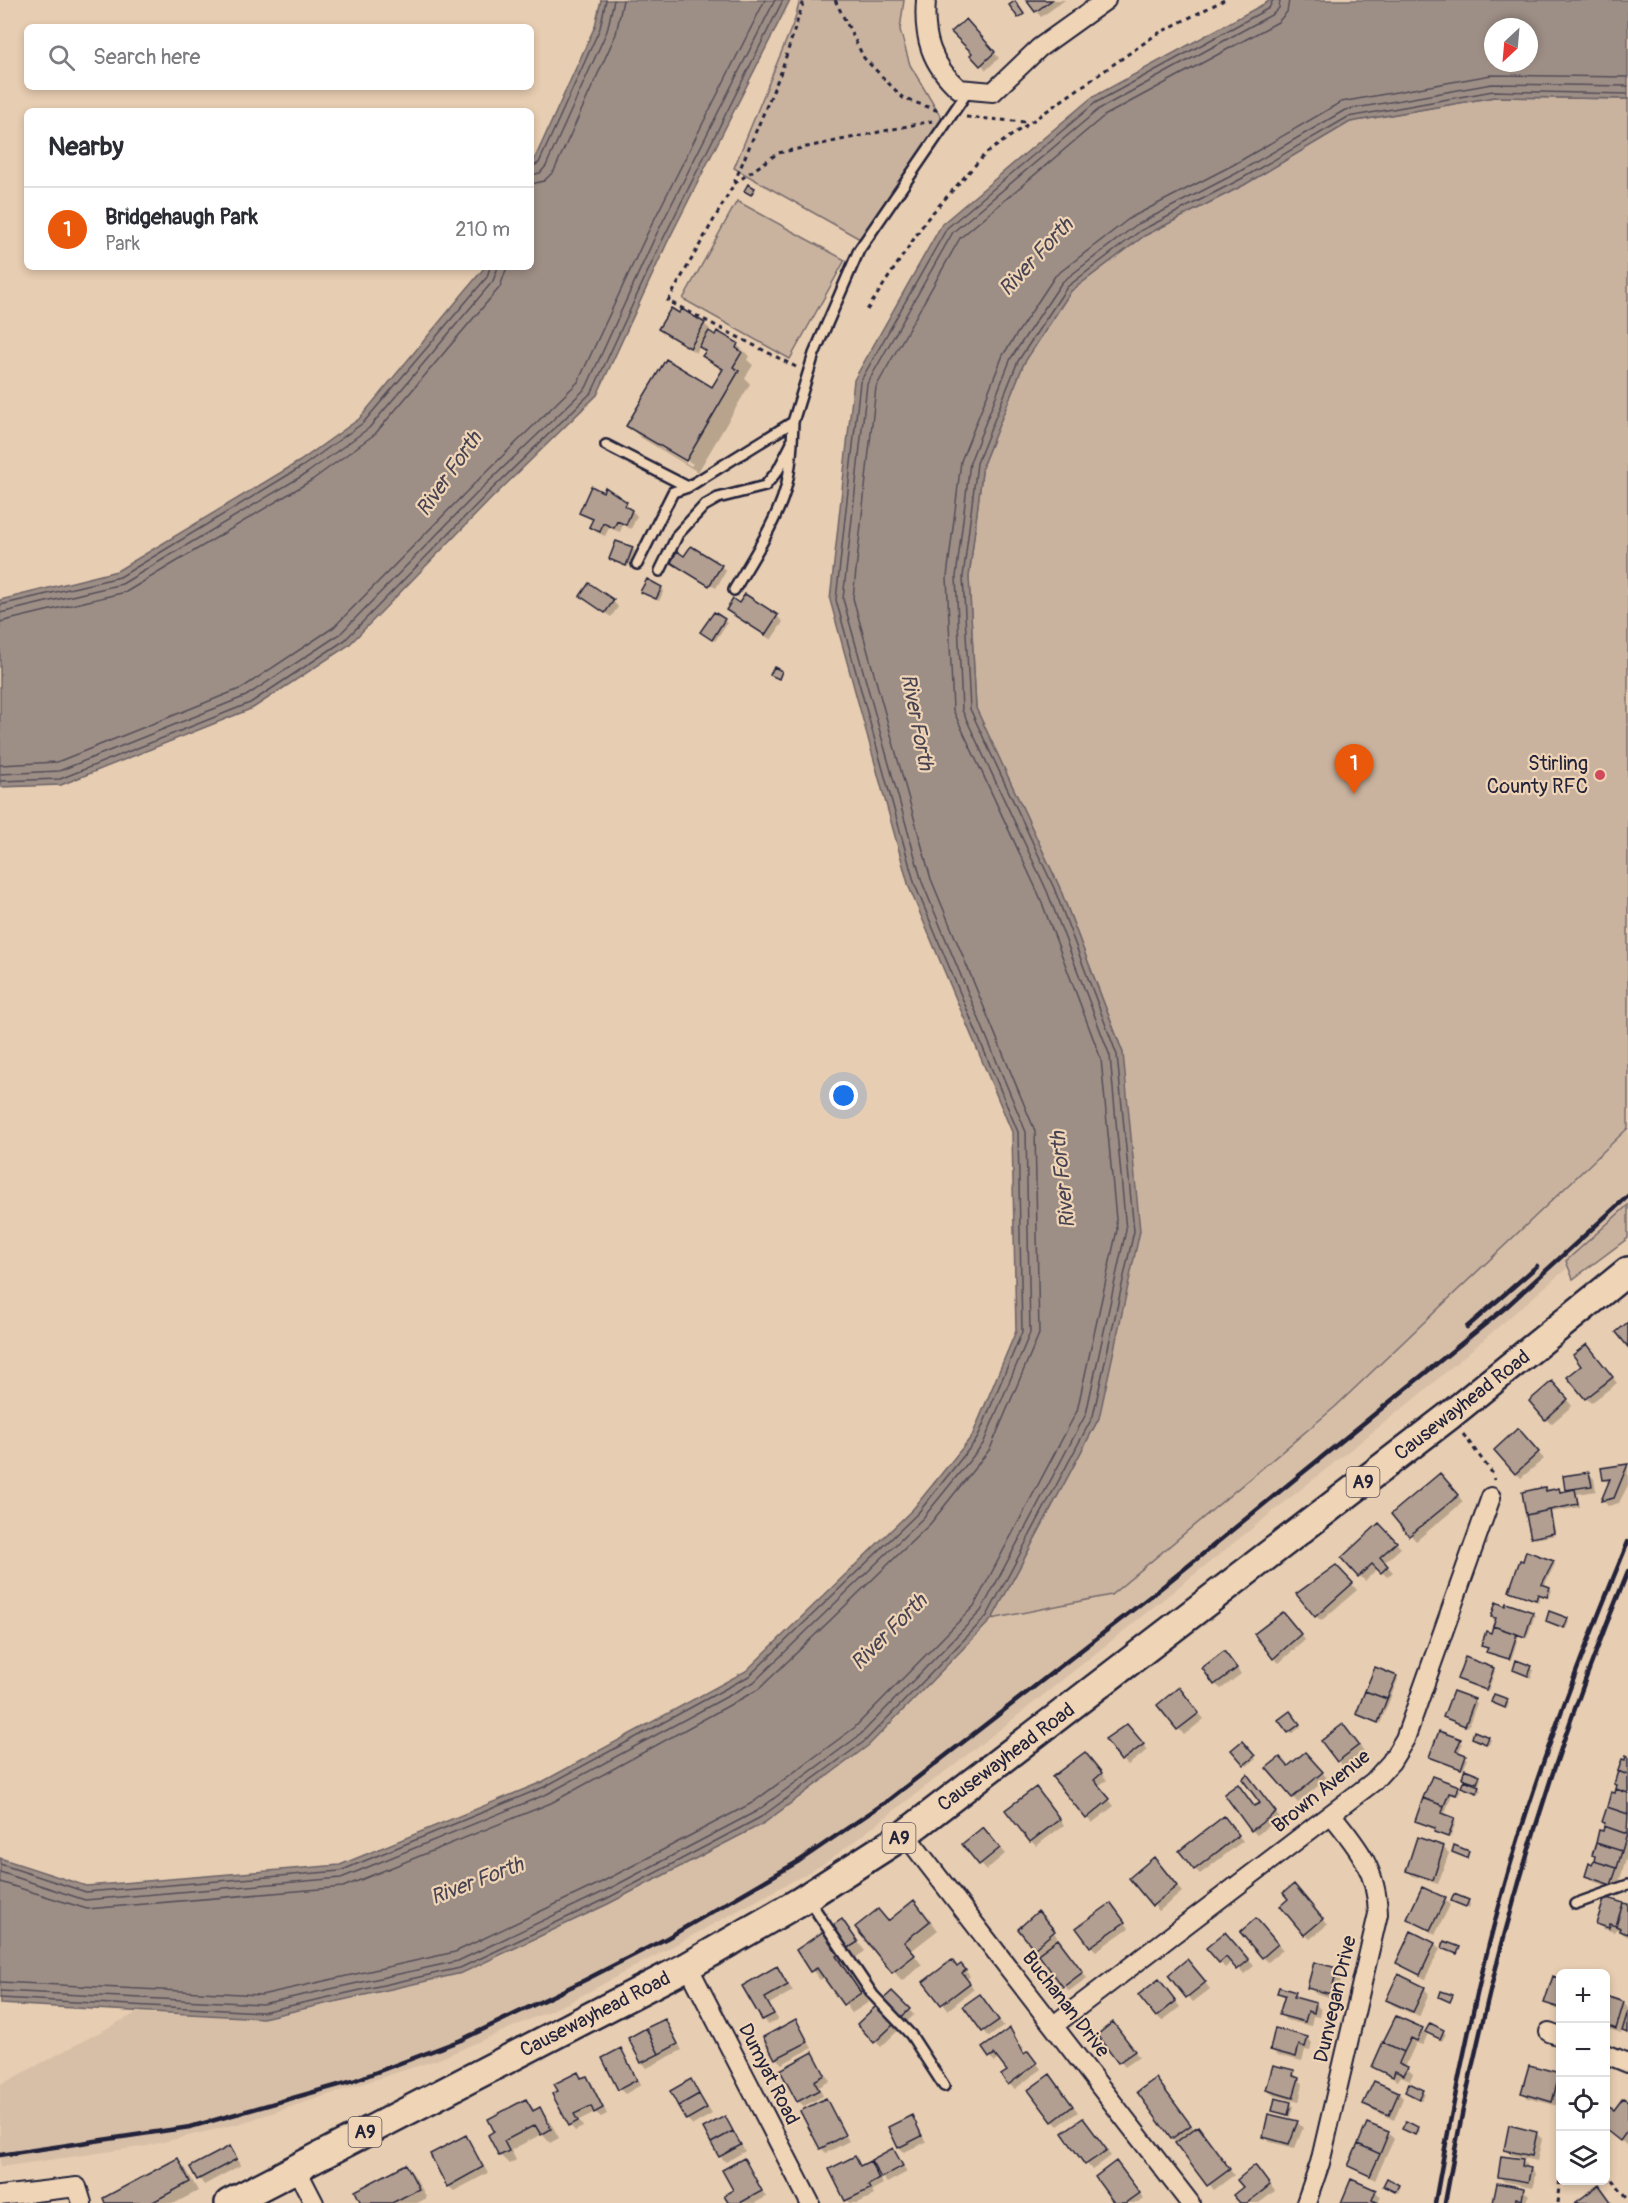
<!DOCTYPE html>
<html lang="en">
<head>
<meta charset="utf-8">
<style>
  body { margin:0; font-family:Pangolin,sans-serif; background:#f7f7f7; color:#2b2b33 }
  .controls { position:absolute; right:18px; bottom:18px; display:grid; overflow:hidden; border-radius:9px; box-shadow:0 3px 9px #0003 }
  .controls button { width:54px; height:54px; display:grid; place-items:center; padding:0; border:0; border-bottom:2px solid #e1e1e2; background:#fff; color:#2b2b33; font:30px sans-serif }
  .compass { position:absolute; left:1484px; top:18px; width:54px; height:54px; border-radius:50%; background:#fff; box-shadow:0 3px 9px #0003; rotate:206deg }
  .you { position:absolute; left:844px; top:1096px; width:21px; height:21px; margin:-15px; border:4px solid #fff; border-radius:50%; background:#1a73e8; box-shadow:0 0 0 9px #1a73e833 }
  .badge { display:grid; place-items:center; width:39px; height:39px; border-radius:50%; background:#ea580c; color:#fff; font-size:20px; font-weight:700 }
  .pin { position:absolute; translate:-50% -50px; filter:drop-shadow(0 2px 3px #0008) }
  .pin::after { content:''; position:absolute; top:32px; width:21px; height:18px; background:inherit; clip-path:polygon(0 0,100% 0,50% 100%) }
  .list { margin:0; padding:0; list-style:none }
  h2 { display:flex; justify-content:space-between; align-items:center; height:78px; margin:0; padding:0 24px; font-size:26px }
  h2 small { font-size:20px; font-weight:400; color:#7c7c81 }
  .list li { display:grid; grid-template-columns:39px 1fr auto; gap:18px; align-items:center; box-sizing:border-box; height:84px; padding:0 24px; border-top:2px solid #e1e1e2 }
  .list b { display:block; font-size:22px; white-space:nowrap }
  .list p { margin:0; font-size:20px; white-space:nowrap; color:#7c7c81 }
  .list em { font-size:20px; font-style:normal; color:#7c7c81 }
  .icon { flex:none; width:33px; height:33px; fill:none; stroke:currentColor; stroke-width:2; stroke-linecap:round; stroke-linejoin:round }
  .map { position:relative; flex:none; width:1628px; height:2203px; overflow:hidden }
  .search { position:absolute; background:#fff; box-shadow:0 3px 9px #0003; left:24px; top:24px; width:510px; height:66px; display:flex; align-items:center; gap:15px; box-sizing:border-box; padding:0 21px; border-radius:9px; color:#7c7c81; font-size:22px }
  .panel { position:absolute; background:#fff; box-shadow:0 3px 9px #0003; left:24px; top:108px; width:510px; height:162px; border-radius:9px }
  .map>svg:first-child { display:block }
  .built { fill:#d7bfa7 }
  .green { fill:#c9b39f; stroke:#766a6d; stroke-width:1.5 }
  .water { fill:#9e8f86; stroke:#6c6368; stroke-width:1.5; fill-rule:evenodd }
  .shadow { fill:#0003; fill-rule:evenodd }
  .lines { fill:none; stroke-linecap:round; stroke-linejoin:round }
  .shore { stroke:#544e59; stroke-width:1.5 }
  .building { fill:#b29f91; stroke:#22223b; stroke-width:1.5 }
  .lane-casing { stroke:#22223b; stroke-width:14 }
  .street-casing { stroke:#22223b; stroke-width:22 }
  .primary-casing { stroke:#22223b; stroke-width:32 }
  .path { stroke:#22223b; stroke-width:3; stroke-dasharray:4.5 4.5; stroke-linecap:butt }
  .lane { stroke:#efd4b6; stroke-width:9 }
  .street { stroke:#efd4b6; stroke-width:18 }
  .primary { stroke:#efd4b6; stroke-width:27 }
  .rail { stroke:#22223b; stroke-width:4.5 }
  .poi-dot { fill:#d1495b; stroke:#efd4b6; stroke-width:2 }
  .labels { text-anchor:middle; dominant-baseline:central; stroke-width:4.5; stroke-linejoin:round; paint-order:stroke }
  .shield { fill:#efd4b6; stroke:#605760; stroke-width:1.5 }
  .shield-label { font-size:18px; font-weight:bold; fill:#22223b }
  .poi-label { font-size:20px; fill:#22223b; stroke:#efd4b6; text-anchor:end }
  .street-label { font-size:20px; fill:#22223b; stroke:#efd4b6 }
  .water-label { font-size:21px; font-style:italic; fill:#474352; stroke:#efd4b6 }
</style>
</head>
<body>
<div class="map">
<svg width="1628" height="2203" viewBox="0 0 1628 2203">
  <rect width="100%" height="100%" fill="#e7cdb1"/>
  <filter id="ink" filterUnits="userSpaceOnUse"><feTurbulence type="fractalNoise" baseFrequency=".0167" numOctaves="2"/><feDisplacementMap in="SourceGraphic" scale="12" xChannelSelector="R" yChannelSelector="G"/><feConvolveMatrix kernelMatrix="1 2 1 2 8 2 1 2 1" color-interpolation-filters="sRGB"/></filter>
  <g filter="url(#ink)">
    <path class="built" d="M1628,1128V1216L1419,1395L1007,1724L826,1863L570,2002L439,2059L241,2123L147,2146L0,2167V2085L136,2013L263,2018L462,1973L608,1904L764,1823L869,1745L992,1619L1111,1595L1335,1407Z"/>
    <path class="green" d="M800,0H904L900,30L910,65L945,124L860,239L734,168L795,19Z
      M1494,97L1628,99V1128L1335,1407L1111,1595L992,1619L1099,1418L1123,1053L1059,886L976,709L969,577L983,464L1024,363L1071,291L1144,236L1244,185L1350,122Z
      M737,201L845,260L790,359L683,299Z
      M1628,1205V1238L1573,1279L1566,1261Z"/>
    <path class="water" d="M601,0H790L667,243L597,395L491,499L349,645L253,708L61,785L0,787V600L117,571L300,461L359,419L485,267H531V167L595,26Z
      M1271,0H1628V99L1494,97L1350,122L1244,185L1144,236L1071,291L1024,363L983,464L969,577L976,708L1059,886L1123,1053L1140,1231L1099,1418L992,1619L869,1745L764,1823L608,1904L462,1973L263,2018L0,2004V1858L86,1886L340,1865L542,1782L746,1671L913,1509L972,1436L1016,1331L1012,1132L909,887L830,600L854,380L942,224L1091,98ZM1493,27H1529V63H1493Z"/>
    <path class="shadow" d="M1027,0H1065L1041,17Z
      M971,26L999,58L986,70L974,53Z
      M682,311L704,324L710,329L708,332L737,345L749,356L747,360L753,365L745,378L750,384L698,472L640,437L628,426L713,389L723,372L704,356L707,352L700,346L696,353L660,329ZM640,432L693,464L691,466L640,435Z
      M606,489L616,494L637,516L631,529L623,525L620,532L609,528L605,536L596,532L591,527L593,521L581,512Z
      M632,548L635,551L628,567L611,559Z
      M685,558L721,566L726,571L716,588L676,564Z
      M647,581L664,590L659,601L644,594Z
      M588,601H613L618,607L611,617Z
      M728,610L777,616L783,622L771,640Z
      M714,614L727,623L715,641L704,634Z
      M1593,1352L1617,1383L1591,1403L1586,1398L1584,1366Z
      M1558,1388L1572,1406L1551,1424L1546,1419Z
      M1523,1436L1544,1459L1521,1478L1516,1473Z
      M1628,1466V1485L1619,1503L1608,1506L1603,1500L1609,1484L1604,1479L1603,1469Z
      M1589,1473L1594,1479L1596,1491L1577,1494L1580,1507L1551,1512L1556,1535L1535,1539L1523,1493L1545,1489L1558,1490L1562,1493L1569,1492L1566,1490Z
      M1446,1480L1463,1502L1416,1541L1393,1514Z
      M1379,1525L1401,1548L1384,1563L1393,1572L1387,1577L1378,1568L1365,1581L1343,1559Z
      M1553,1562L1555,1564L1544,1586L1552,1590L1549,1598L1540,1596L1538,1602L1511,1591Z
      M1336,1567L1357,1590L1321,1621L1316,1616Z
      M1533,1613L1535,1615L1527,1638L1519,1635L1511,1660L1490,1653L1483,1645L1492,1635L1497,1619L1493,1616Z
      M1288,1619L1305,1640L1279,1663L1274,1658Z
      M1567,1620L1569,1622L1566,1629L1550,1622Z
      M1230,1659L1241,1674L1221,1689L1215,1684Z
      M1517,1662L1534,1670L1531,1678L1514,1670Z
      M1493,1669L1495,1671L1488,1691L1459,1679Z
      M1396,1677L1398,1679L1380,1724L1360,1716L1358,1714Z
      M1184,1695L1204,1719L1184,1735L1159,1705Z
      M1474,1701L1477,1703L1468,1727L1445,1717Z
      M1507,1701L1509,1703L1507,1709L1493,1702Z
      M1292,1715L1301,1727L1291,1734L1289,1732Z
      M1132,1731L1148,1750L1128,1765L1122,1760Z
      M1348,1731L1364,1751L1344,1767L1323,1742Z
      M1440,1733L1463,1743L1458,1754L1468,1759L1463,1770L1433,1758Z
      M1473,1738H1489L1491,1740L1489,1745Z
      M1242,1743L1256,1759L1247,1766L1233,1750Z
      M1628,1756V1853L1617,1889L1592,1881L1587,1876L1593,1866L1596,1858L1593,1855L1604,1833L1606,1825L1604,1822L1616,1795Z
      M1090,1759L1107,1780L1098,1786L1114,1806L1092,1823L1087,1818Z
      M1311,1759L1327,1778L1298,1803L1293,1797L1289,1768Z
      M1479,1776L1481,1778L1479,1785L1473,1783L1481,1790L1479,1794L1463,1787L1471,1785L1464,1777Z
      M1433,1778L1461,1790L1458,1796L1452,1794L1444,1816L1456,1822L1450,1838L1417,1821Z
      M1252,1782L1280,1818L1257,1835L1252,1830L1255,1808L1262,1803Z
      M1041,1794L1064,1825L1036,1846L1031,1841Z
      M1229,1824L1243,1841L1200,1874L1195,1869Z
      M988,1834L1005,1854L986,1870L964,1844Z
      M1443,1847L1449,1853L1438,1884L1413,1876L1407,1870Z
      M1159,1864L1182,1892L1159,1911L1131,1878Z
      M1299,1891L1327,1925L1310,1939L1305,1934L1290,1899Z
      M1445,1900L1450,1905L1435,1935L1409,1918Z
      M1453,1901L1468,1902L1470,1904L1469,1908Z
      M1111,1905L1129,1928L1096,1951L1091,1946Z
      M1628,1906V1937L1616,1929L1614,1932L1604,1929L1598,1923Z
      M922,1911L938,1930L911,1951L922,1965L902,1981L857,1927L889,1922Z
      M1044,1919L1087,1978L1069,1991L1035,1948Z
      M842,1921L865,1951L844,1966L869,2002L852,2013L825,1977L820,1980L798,1951Z
      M1262,1925L1283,1950L1268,1962L1263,1957Z
      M1231,1939L1254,1966L1244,1974L1232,1961L1225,1968L1220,1962Z
      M1434,1944L1440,1949L1425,1979L1397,1962Z
      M961,1966L970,1976L967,1979L974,1989L948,2010L926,1982Z
      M1192,1966L1210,1989L1193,2002L1170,1975Z
      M777,1968L793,1991L769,2004L778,2019L768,2025L744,1986Z
      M1337,1969L1342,1975L1336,1999L1315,1993L1309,1988Z
      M1554,1978L1560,1980V2011L1546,2003Z
      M1164,1986L1180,2007L1162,2021L1157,2016Z
      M1424,1988L1429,1994L1419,2017L1393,2005L1388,2000Z
      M1279,1992L1295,1993L1300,2000L1316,2004L1321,2010L1319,2017L1313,2016L1311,2026L1286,2020L1281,2015L1285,1999Z
      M892,1993L914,2015L881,2047L859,2024Z
      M980,1996L1004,2026L989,2037L965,2007Z
      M1606,1998L1624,2003L1628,2008V2035L1623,2029L1621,2033L1606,2028Z
      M665,2020L682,2050L647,2068L642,2062Z
      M795,2021L812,2048L782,2064L776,2058Z
      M1431,2025L1446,2034L1442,2041L1428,2033L1423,2045L1416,2043L1405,2067L1413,2074L1410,2080L1401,2076L1398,2081L1374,2067L1422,2030L1426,2034Z
      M1009,2030L1024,2048L1021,2050L1025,2055L1033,2058L1041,2069L1015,2089L1009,2084V2072L999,2059L995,2062L990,2057Z
      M1119,2030L1139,2057L1125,2067L1099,2035Z
      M1307,2038L1312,2043L1310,2051L1305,2050L1302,2061L1277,2055L1271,2049Z
      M620,2050L641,2085L625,2094L620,2089Z
      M812,2054L830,2081L819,2087L823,2096L804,2106L798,2101Z
      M1293,2072L1303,2084L1299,2102L1273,2095L1268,2090Z
      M578,2074L592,2083L607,2114L601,2117L595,2112L579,2120L583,2127L575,2131L570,2125Z
      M1559,2075L1560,2095L1558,2106L1528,2098L1523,2093Z
      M1156,2080L1195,2130L1203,2134L1234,2175L1214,2190L1172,2138Z
      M691,2081L712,2114L693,2125L687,2119Z
      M1055,2082L1078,2112L1058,2126L1053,2121Z
      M1423,2091L1425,2094L1422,2100L1409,2094Z
      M1398,2093L1403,2098L1394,2120L1371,2109L1365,2104Z
      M825,2099L849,2141L826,2153L821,2148Z
      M526,2101L536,2111L540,2109L548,2118L559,2138L550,2143L542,2134L511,2150L516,2160L509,2164L500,2155L490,2135Z
      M1628,2103V2146L1606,2130V2107L1614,2113Z
      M1290,2104L1293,2106L1290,2117L1274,2111Z
      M912,2117L926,2142L904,2152L899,2147Z
      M724,2118L745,2151L726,2162L720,2156Z
      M1083,2120L1111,2156L1092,2170L1064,2134Z
      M1297,2122L1303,2128L1295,2148L1270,2142L1264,2137Z
      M1407,2123L1420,2131L1417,2136L1407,2131Z
      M1368,2124L1388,2133L1394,2139L1375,2180L1350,2165Z
      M1536,2133L1542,2139L1537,2161L1511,2155L1505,2149Z
      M466,2137L488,2173L454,2191L448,2186Z
      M230,2147L241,2165L204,2185L192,2167Z
      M893,2150L903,2164L881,2177L878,2175L883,2184L872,2190L874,2195L858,2203H849L831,2170L854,2158L862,2167L869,2163L877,2171Z
      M177,2160L186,2169L198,2191L175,2203H107Z
      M744,2160L766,2197L755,2203H730Z
      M1523,2161L1535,2174L1533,2187L1505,2182L1499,2177Z
      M406,2166L414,2175L427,2198L417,2203H363Z
      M904,2167L907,2172L887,2183L883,2178Z
      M1122,2169L1144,2199L1139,2203H1115Z
      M1260,2173L1275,2191L1259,2203H1242Z
      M1385,2186H1398L1400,2188L1398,2193Z
      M1523,2190L1529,2195L1527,2203H1495Z
      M1375,2191L1381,2197L1378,2203H1342Z"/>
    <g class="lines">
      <path class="shore" d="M531,167L539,163L600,28L606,0
        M531,175L540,173L546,166L607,31L614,0
        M531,184L544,181L554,171L616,34L623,0
        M0,605L120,577L303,466L363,423L487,277L490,267
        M0,613L122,584L307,473L369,428L493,281L498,267
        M0,622L126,592L312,480L375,434L500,287L507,267
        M0,765L57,762L242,688L334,627L475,483L578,382L647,234L765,0
        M0,774L59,771L246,696L340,634L481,489L586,388L655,237L775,0
        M0,781L60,779L250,703L345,640L487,494L592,392L662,241L783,0
        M0,1864L86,1892L340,1871L544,1787L749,1676L918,1513L977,1439L1022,1332L1018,1132L915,885L836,600L860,382L947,228L1095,103L1269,8L1273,0
        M0,1872L85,1900L341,1878L547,1794L754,1682L923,1518L983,1444L1030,1333L1026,1132L922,882L843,599L867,384L953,232L1099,109L1273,14L1279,8L1280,0
        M0,1882L87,1909L343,1887L551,1803L759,1689L930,1524L990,1449L1039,1334L1035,1131L931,879L853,598L876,387L960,238L1104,116L1278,22L1287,12L1289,0
        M0,1982L261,1995L455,1952L598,1884L752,1803L854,1728L974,1606L1077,1411L1117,1230L1101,1059L1039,895L953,710L947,577L961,461L1003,355L1055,276L1130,218L1233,165L1341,102L1491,75L1628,77
        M0,1991L262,2004L458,1961L603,1892L757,1811L860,1735L981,1611L1086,1414L1126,1230L1110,1056L1047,891L962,710L956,577L970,462L1011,358L1062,282L1136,225L1237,173L1345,110L1492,84L1628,86
        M0,1998L262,2012L460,1968L606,1899L761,1817L865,1741L987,1616L1093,1416L1134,1231L1117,1055L1054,888L970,709L963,577L977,463L1018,361L1067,287L1140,231L1241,179L1348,117L1493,91L1628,94"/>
    </g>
    <path class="building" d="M1026,0H1052L1035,12Z
      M1015,1L1024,14L1018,18L1009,5Z
      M966,19L995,52L980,66L970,55L972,53L951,32Z
      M748,184L755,188L751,195L744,191Z
      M671,308L679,313L682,309L705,323L690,348L658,329Z
      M709,331L715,335L717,331L738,343L736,348L742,352L733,367L739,371L686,461L626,426L666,359L712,387L723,369L702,356L706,351L699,347Z
      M591,486L603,492L605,487L627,502L625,506L632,510L626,525L617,521L614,528L603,523L600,532L589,527L593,519L579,513Z
      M616,541L633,547L626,566L609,559Z
      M691,546L722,565L709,586L670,562L677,551L684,556Z
      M647,579L662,587L656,599L640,592Z
      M589,583L614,600L605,613L580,596Z
      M745,594L778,615L765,635L726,610L733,599L739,603Z
      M714,612L725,619L712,640L700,632Z
      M774,667L782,671L779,679L770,675Z
      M1628,1322V1347L1616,1332Z
      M1587,1344L1613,1377L1585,1399L1567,1377L1581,1366L1573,1355Z
      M1552,1381L1568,1399L1545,1420L1529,1401Z
      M1518,1428L1539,1452L1515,1474L1494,1450Z
      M1628,1464L1614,1498L1601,1501L1610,1479L1603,1480L1601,1468Z
      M1589,1472L1592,1486L1565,1490L1563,1476Z
      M1440,1473L1459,1495L1409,1536L1391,1514Z
      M1545,1487L1546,1491L1559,1488L1560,1492L1575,1489L1578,1504L1526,1515L1522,1492Z
      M1550,1510L1554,1533L1531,1538L1526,1515Z
      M1379,1523L1397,1542L1380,1557L1388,1566L1381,1573L1372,1564L1358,1577L1341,1558Z
      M1526,1551L1554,1561L1542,1584L1550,1587L1547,1597L1538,1594L1536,1600L1509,1591L1520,1560L1523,1561Z
      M1336,1565L1353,1583L1315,1617L1296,1594Z
      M1496,1602L1505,1606L1506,1603L1533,1612L1525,1637L1493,1626L1496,1618L1491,1617Z
      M1549,1611L1568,1618L1564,1628L1546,1621Z
      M1283,1612L1301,1634L1273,1659L1254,1634Z
      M1493,1626L1517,1634L1509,1659L1486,1652L1488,1648L1481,1646L1486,1631L1491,1633Z
      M1224,1651L1237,1668L1214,1685L1202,1668Z
      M1465,1657L1494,1668L1486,1690L1457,1679Z
      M1516,1660L1532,1666L1528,1676L1513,1670Z
      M1375,1667L1397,1676L1387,1699L1365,1691Z
      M1179,1687L1199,1713L1177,1730L1157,1705Z
      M1365,1691L1387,1699L1378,1723L1356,1714Z
      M1453,1691L1475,1699L1465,1726L1443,1717Z
      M1494,1694L1508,1699L1505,1708L1491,1702Z
      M1290,1711L1300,1724L1288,1733L1278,1720Z
      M1127,1724L1144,1744L1121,1761L1105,1739Z
      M1343,1724L1359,1745L1337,1762L1321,1741Z
      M1439,1731L1461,1739L1456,1751L1466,1755L1461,1769L1429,1757Z
      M1474,1731L1489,1737L1486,1744L1472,1738Z
      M1242,1741L1255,1756L1244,1765L1231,1750Z
      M1085,1752L1102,1773L1094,1780L1110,1799L1086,1819L1052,1777Z
      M1305,1752L1323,1772L1292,1798L1266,1768L1280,1757L1288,1766Z
      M1626,1755L1628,1756V1775L1618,1771L1622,1759L1625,1760Z
      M1465,1769L1480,1775L1477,1783L1462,1778Z
      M1618,1771L1628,1775V1793L1616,1789L1617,1785L1614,1784Z
      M1247,1774L1276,1812L1251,1831L1224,1794L1238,1784L1254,1806L1260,1803L1242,1779Z
      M1432,1776L1459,1786L1456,1795L1449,1793L1444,1806L1423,1798Z
      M1464,1780L1479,1786L1477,1793L1461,1787Z
      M1036,1787L1060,1819L1030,1842L1005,1810Z
      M1616,1789L1628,1793V1814L1607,1807L1611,1792L1615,1793Z
      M1423,1798L1444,1806L1442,1813L1455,1818L1448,1837L1434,1832L1435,1828L1415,1821Z
      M1607,1807L1628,1814L1627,1834L1604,1826L1605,1823L1602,1822Z
      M1224,1816L1239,1835L1194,1870L1179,1851Z
      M1604,1826L1627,1834L1622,1851L1596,1843L1599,1830L1603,1831Z
      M983,1827L1000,1848L979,1865L962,1844Z
      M1417,1837L1444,1846L1433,1880L1406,1871Z
      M1596,1843L1622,1851L1617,1868L1594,1861L1595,1856L1592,1855Z
      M1454,1845L1469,1851L1467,1858L1452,1852Z
      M1154,1857L1177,1886L1152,1906L1129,1878Z
      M1594,1861L1617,1868L1611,1885L1585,1876L1589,1863L1592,1865Z
      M1294,1884L1323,1919L1304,1935L1280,1906L1288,1899L1283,1893Z
      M1422,1887L1446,1898L1430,1930L1407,1919Z
      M1454,1894L1469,1900L1466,1907L1451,1901Z
      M1605,1897L1623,1903L1616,1926L1610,1924L1609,1928L1596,1924Z
      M914,1900L930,1921L904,1942L915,1955L892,1973L855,1927L878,1909L888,1921Z
      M1111,1903L1125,1922L1090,1947L1076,1928Z
      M1623,1903L1628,1904V1934L1619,1931L1620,1928L1616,1926Z
      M1038,1911L1055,1931L1034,1949L1018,1929Z
      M1256,1918L1278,1944L1262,1958L1240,1932Z
      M842,1919L858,1942L836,1956L861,1993L843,2005L817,1968L810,1972L796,1950Z
      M1411,1931L1435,1943L1420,1975L1396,1963Z
      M1225,1932L1249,1960L1237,1970L1226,1957L1219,1963L1206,1948Z
      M1058,1939L1083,1972L1063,1987L1038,1954Z
      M1444,1941L1460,1947L1457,1954L1442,1948Z
      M1187,1959L1206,1982L1186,1998L1168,1975Z
      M952,1960L957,1967L961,1964L966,1970L962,1973L970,1983L941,2005L923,1982Z
      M1314,1962L1337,1968L1331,1994L1307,1988Z
      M777,1966L788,1985L765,1998L774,2014L762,2020L742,1986Z
      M1398,1974L1425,1987L1413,2012L1386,2000Z
      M1553,1976L1560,1979V2008L1544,2003Z
      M1159,1979L1176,2001L1156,2017L1138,1995Z
      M1279,1987L1296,1992L1294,1997L1316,2003L1314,2013L1308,2011L1305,2022L1279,2015L1285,1995L1277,1993Z
      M892,1991L910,2009L874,2043L857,2024Z
      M1441,1991L1453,1995L1450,2002L1439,1997Z
      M980,1994L999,2020L982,2032L963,2006Z
      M1606,1996L1624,2002L1616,2029L1606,2025Z
      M1628,2011V2033L1622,2031Z
      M1396,2016L1423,2028L1417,2041L1411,2038L1404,2052L1383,2042Z
      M665,2019L678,2044L659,2054L646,2028Z
      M796,2019L808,2042L775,2059L763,2037Z
      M1113,2022L1135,2051L1118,2063L1097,2035Z
      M1430,2023L1444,2030L1440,2039L1425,2032Z
      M646,2028L659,2054L641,2063L628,2038Z
      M1010,2028L1024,2054L1028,2051L1037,2063L1008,2085L1001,2075L1007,2071L994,2054L989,2058L982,2048Z
      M1275,2028L1308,2037L1305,2047L1299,2045L1296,2057L1270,2050Z
      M1383,2042L1404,2052L1399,2063L1408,2067L1404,2075L1395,2071L1393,2077L1372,2067Z
      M621,2048L637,2080L618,2090L602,2058Z
      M813,2052L825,2075L814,2081L819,2090L797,2102L780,2070Z
      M1273,2065L1294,2070L1293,2076L1299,2078L1293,2098L1266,2090Z
      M1529,2065L1560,2073L1552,2102L1521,2093Z
      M578,2072L581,2078L587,2076L603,2108L594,2113L591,2106L574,2114L578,2121L569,2126L552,2094L558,2091L554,2084Z
      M1050,2074L1073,2106L1052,2122L1028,2090Z
      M1156,2078L1191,2125L1171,2139L1137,2092Z
      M691,2079L699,2094L678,2106L670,2091Z
      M1374,2081L1399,2092L1389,2115L1363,2104Z
      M1409,2083L1424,2090L1419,2099L1405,2092Z
      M699,2094L707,2108L686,2120L678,2106Z
      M826,2098L845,2135L820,2149L800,2111Z
      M1275,2098L1291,2102L1288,2115L1272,2111Z
      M1623,2098L1628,2101V2130L1620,2141L1606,2130V2105L1614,2110Z
      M526,2099L533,2111L540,2107L551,2129L541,2135L535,2125L504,2141L509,2151L499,2156L488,2135L494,2131L488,2119Z
      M1268,2114L1298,2121L1289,2144L1263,2137Z
      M912,2115L922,2136L898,2148L888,2127Z
      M725,2116L733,2131L711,2143L703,2128Z
      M1083,2118L1107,2150L1085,2165L1062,2133Z
      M1406,2121L1418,2127L1415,2135L1402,2129Z
      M1367,2123L1389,2132L1380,2154L1358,2144Z
      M1509,2125L1537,2132L1532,2156L1504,2150Z
      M1198,2126L1230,2169L1207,2186L1175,2143Z
      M733,2131L741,2145L719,2157L711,2143Z
      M466,2135L483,2167L447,2187L430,2154Z
      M1358,2144L1380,2154L1370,2176L1348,2166Z
      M230,2146L237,2159L197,2180L190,2167Z
      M893,2148L903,2166L881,2178L871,2160Z
      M855,2156L860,2166L870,2161L879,2179L868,2185L870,2189L845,2201L829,2169Z
      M1501,2156L1523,2159L1522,2166L1531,2168L1528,2182L1498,2177Z
      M178,2158L190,2182L151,2203H105L103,2198Z
      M744,2158L762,2191L740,2203H729L724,2195L733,2190L722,2170Z
      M1116,2161L1140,2193L1126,2203H1114L1095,2177Z
      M406,2164L419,2189L392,2203H361L355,2191Z
      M1255,2165L1270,2185L1247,2203H1240L1233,2195L1243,2187L1237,2180Z
      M1387,2178L1399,2185L1395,2192L1383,2186Z
      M1351,2179L1376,2190L1372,2200L1379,2203H1341Z
      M1497,2183L1524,2188L1522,2200L1516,2198L1515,2203H1493Z
      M1599,2185L1612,2203H1575Z"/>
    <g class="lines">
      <g class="lane-casing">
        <path id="lane" d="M606,445L688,487L793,422L814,354L859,250L968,91
          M637,564L673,492L688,487
          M660,571L678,534L704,506L718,498L765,486L778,470L792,443
          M734,590C751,561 770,532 782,500C791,476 792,447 793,422
          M808,1899L873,1995L911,2035L944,2086
          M1575,1904L1628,1885"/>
      </g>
      <g class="street-casing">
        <path id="street" d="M926,0C923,37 931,64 959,89L993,92L1039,48L1106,0
          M905,1834L1190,2203
          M688,1966L810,2203
          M1054,2025L1373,1782L1391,1762L1405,1739L1491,1497
          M1549,2032L1560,2036
          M1606,2054L1628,2063
          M296,2168L314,2203
          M0,2196L77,2187L82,2203
          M1306,2203L1320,2163L1378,1914C1377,1870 1358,1847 1331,1814"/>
      </g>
      <g class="primary-casing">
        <path id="primary" d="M229,2203L688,1966L799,1902L905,1834L1449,1416L1628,1271"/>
      </g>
      <path class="path" d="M835,0L864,58L903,98L939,111
        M966,117L1025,122
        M734,183L781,72L804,0
        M867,310L927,219L985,154L1157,34L1224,0
        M796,367L668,301L734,184L778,153L932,121
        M1463,1434L1493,1474L1494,1480
        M1606,2173L1628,2198
        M1557,2203L1560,2179"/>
      <use href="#lane" class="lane"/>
      <use href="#street" class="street"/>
      <use href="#primary" class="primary"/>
      <path class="rail" d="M1467,1327L1537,1266
        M0,2155L190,2127L353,2081L461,2040L585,1980L667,1938L799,1861L886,1802L1161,1588L1505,1308L1628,1196
        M1435,2203C1455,2090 1478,1977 1510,1866C1542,1756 1584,1648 1628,1542
        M1445,2203C1484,1984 1542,1777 1628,1571"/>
    </g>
  </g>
  <circle class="poi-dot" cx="1600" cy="775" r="6"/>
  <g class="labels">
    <g class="shield">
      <rect x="1346.5" y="1467" width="33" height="30" rx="4.5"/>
      <rect x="882.5" y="1823" width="33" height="30" rx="4.5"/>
      <rect x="348.5" y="2117" width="33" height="30" rx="4.5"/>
    </g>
    <g class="shield-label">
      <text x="1363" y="1482">A9</text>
      <text x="899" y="1838">A9</text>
      <text x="365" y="2132">A9</text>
    </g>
    <g class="poi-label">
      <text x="1588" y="763">Stirling<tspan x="1588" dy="23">County RFC</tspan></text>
    </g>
    <g class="street-label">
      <text transform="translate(1462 1405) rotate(-38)">Causewayhead Road</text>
      <text transform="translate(1006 1757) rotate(-37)">Causewayhead Road</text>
      <text transform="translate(1321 1791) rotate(-39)">Brown Avenue</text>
      <text transform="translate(1335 1999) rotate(-77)">Dunvegan Drive</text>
      <text transform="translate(1066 2004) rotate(52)">Buchanan Drive</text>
      <text transform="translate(595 2014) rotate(-27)">Causewayhead Road</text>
      <text transform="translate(769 2074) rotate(63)">Dumyat Road</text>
    </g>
    <g class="water-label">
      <text transform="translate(1036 257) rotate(-47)">River Forth</text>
      <text transform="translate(449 474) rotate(-55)">River Forth</text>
      <text transform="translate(917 722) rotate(79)">River Forth</text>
      <text transform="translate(1063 1180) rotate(-96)">River Forth</text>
      <text transform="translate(889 1632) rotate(-45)">River Forth</text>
      <text transform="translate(477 1881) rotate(-21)">River Forth</text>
    </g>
  </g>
</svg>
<div class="controls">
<button>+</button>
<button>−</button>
<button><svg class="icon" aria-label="locate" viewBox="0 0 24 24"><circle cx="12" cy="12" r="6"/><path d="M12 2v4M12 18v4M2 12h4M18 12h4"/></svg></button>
<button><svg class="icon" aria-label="layers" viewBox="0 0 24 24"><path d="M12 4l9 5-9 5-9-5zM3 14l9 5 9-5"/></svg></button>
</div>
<svg class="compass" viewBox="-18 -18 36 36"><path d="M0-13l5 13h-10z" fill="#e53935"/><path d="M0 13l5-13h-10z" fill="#7c7c81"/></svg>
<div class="you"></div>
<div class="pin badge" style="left:1354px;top:794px">1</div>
<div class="search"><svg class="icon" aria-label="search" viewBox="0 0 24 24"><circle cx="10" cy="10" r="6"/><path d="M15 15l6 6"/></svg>Search here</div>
<section class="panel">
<h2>Nearby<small></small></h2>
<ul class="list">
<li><span class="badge">1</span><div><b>Bridgehaugh Park</b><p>Park</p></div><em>210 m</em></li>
</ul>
</section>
</div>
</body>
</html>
